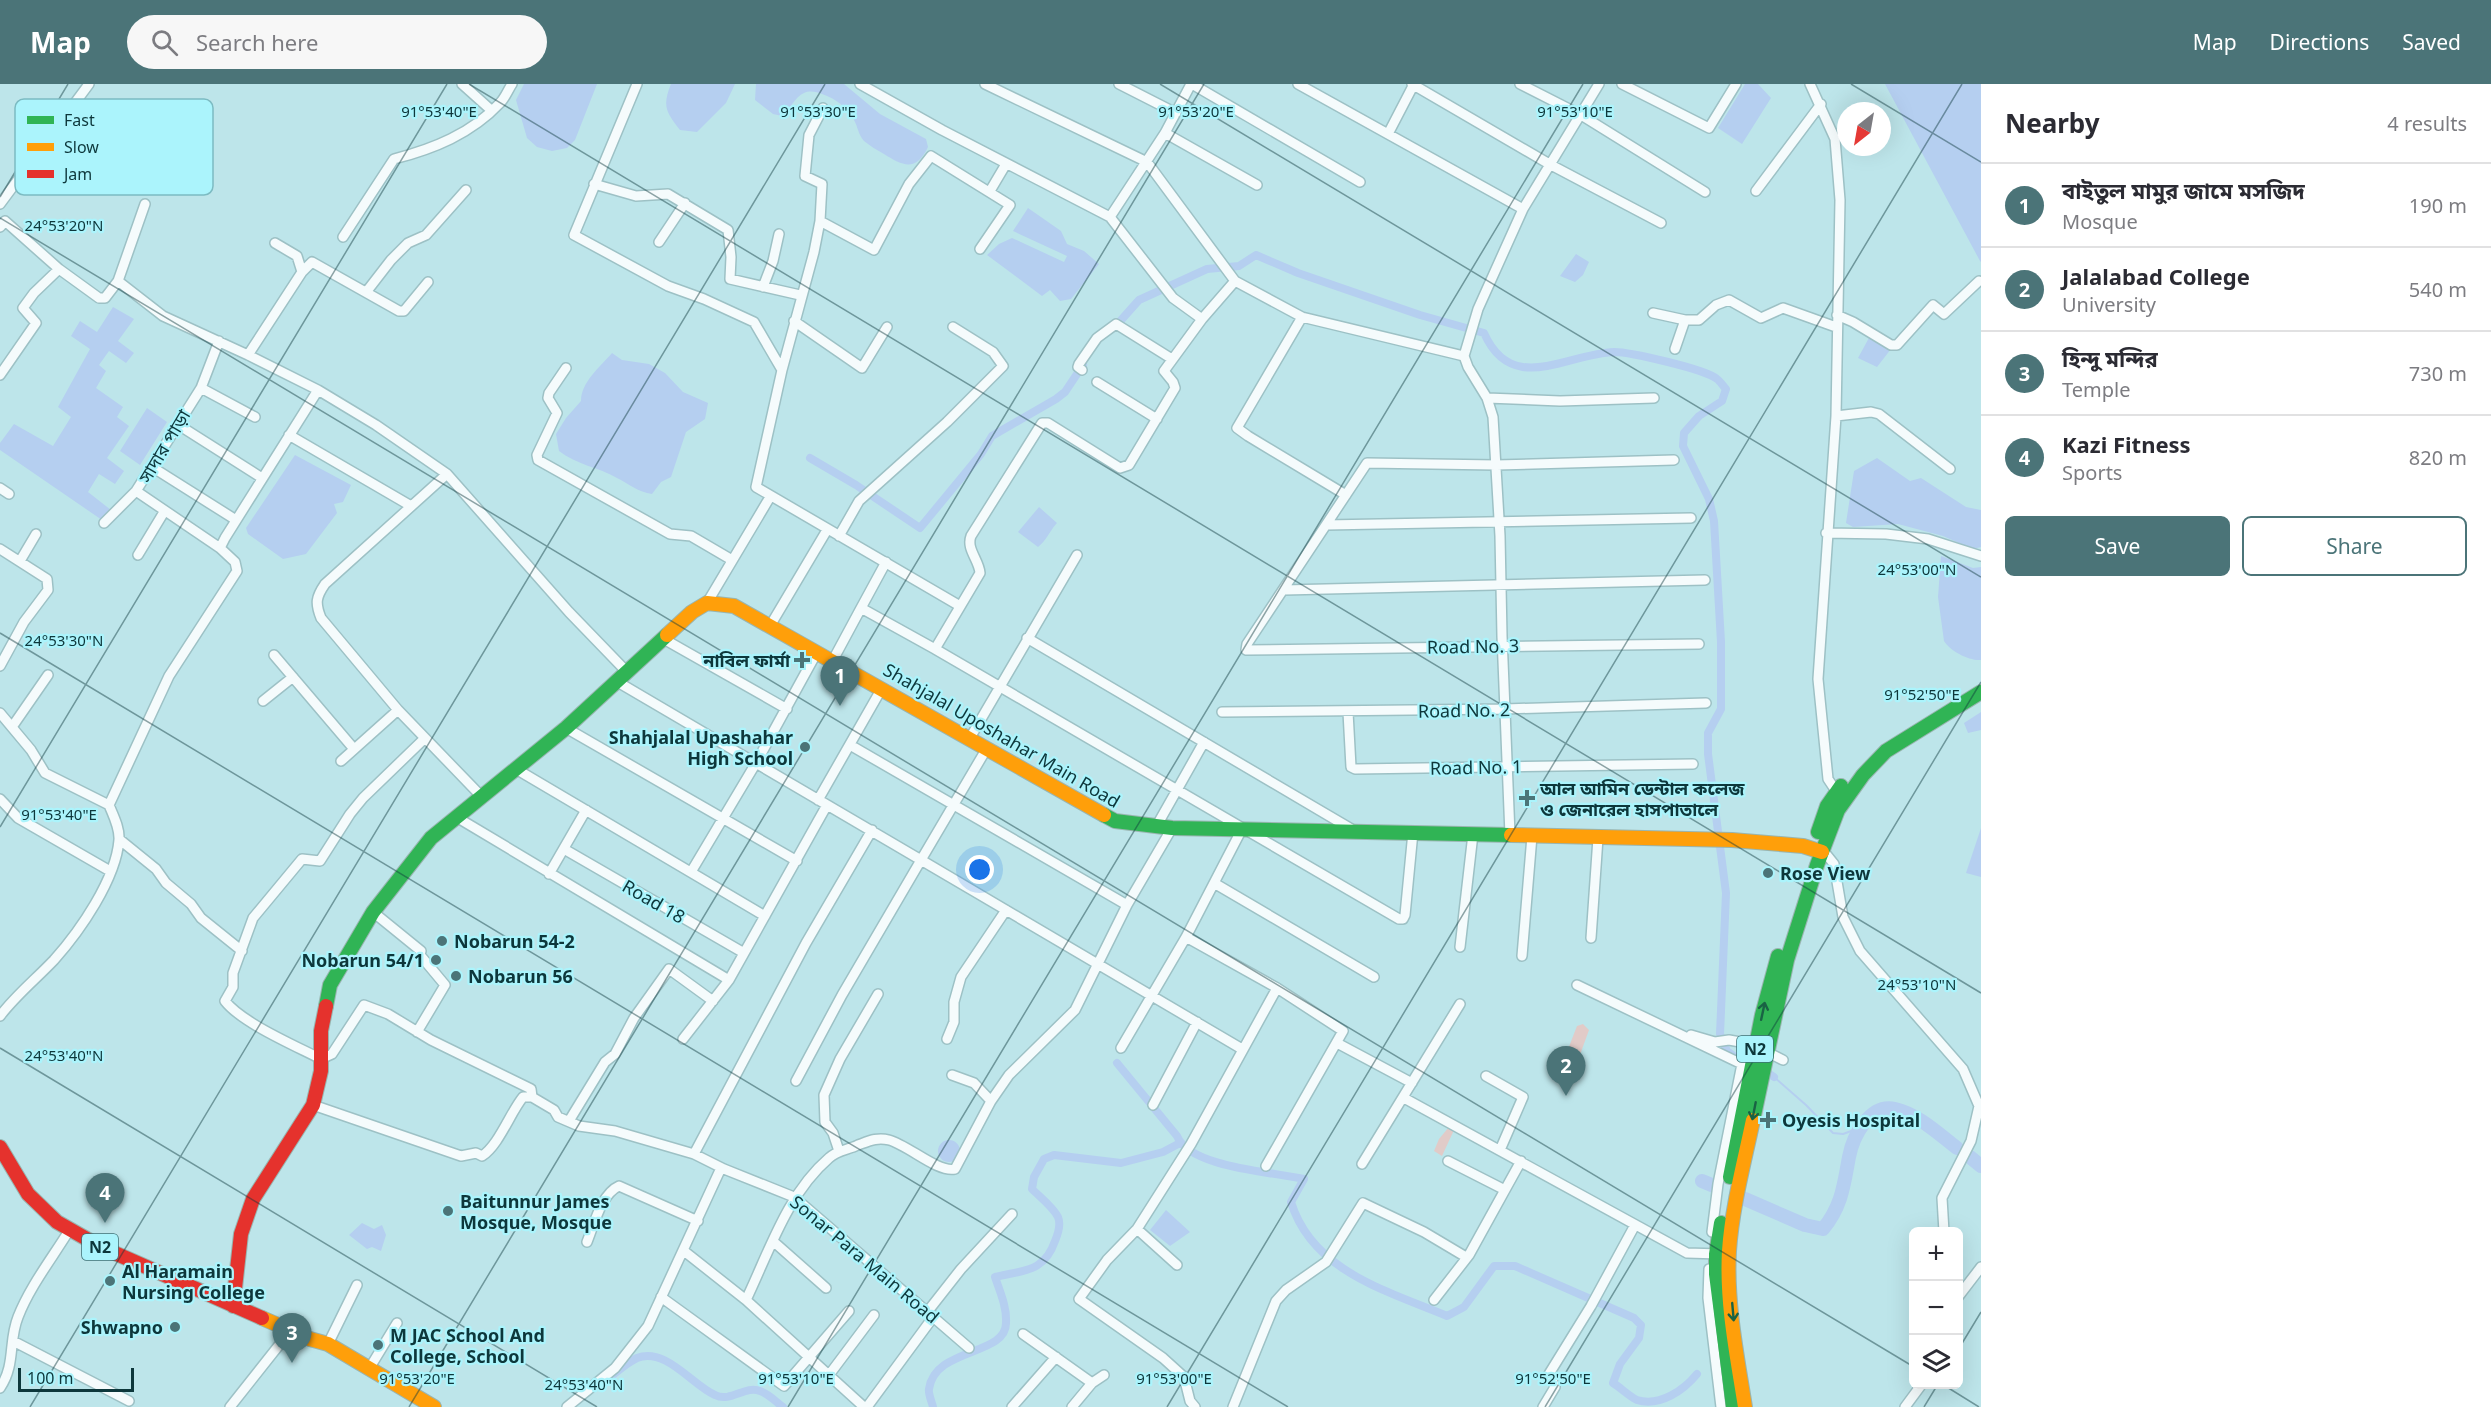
<!DOCTYPE html>
<html lang="en">
<head>
<meta charset="utf-8">
<style>
  body { margin:0; font-family:"Noto Sans","Noto Sans Bengali",sans-serif; background:#f7f7f7; color:#2b2b33 }
  .controls { position:absolute; right:18px; bottom:18px; display:grid; overflow:hidden; border-radius:9px; box-shadow:0 6px 24px #0002 }
  .controls button { width:54px; height:54px; display:grid; place-items:center; padding:0; border:0; border-bottom:2px solid #e1e1e2; background:#fff; color:#2b2b33; font:30px sans-serif }
  .compass { position:absolute; left:1837px; top:18px; width:54px; height:54px; border-radius:50%; background:#fff; box-shadow:0 6px 24px #0002; rotate:211deg }
  .scale { position:absolute; left:18px; bottom:15px; width:116px; box-sizing:border-box; padding-left:6px; border:3px solid #0d373b; border-top:0; font-size:16px; line-height:21px; white-space:nowrap; color:#0d373b; -webkit-text-stroke:4px #abf4fc; paint-order:stroke }
  .you { position:absolute; left:980px; top:786px; width:21px; height:21px; margin:-15px; border:4px solid #fff; border-radius:50%; background:#1a73e8; box-shadow:0 0 0 9px #1a73e833 }
  .badge { display:grid; place-items:center; width:39px; height:39px; border-radius:50%; background:#4b7478; color:#fff; font-size:20px; font-weight:700 }
  .pin { position:absolute; translate:-50% -50px; filter:drop-shadow(0 2px 3px #0008) }
  .pin::after { content:''; position:absolute; top:32px; width:21px; height:18px; background:inherit; clip-path:polygon(0 0,100% 0,50% 100%) }
  .list { margin:0; padding:0; list-style:none }
  h2 { display:flex; justify-content:space-between; align-items:center; height:78px; margin:0; padding:0 24px; font-size:26px }
  h2 small { font-size:20px; font-weight:400; color:#7c7c81 }
  .list li { display:grid; grid-template-columns:39px 1fr auto; gap:18px; align-items:center; box-sizing:border-box; height:84px; padding:0 24px; border-top:2px solid #e1e1e2 }
  .list b { display:block; font-size:22px; white-space:nowrap }
  .list p { margin:0; font-size:20px; white-space:nowrap; color:#7c7c81 }
  .list em { font-size:20px; font-style:normal; color:#7c7c81 }
  .actions { display:flex; gap:12px; padding:18px 24px }
  .actions a { flex:1; padding:14px 0; border:2px solid #4b7478; border-radius:9px; text-align:center; font-size:21px; color:#4b7478 }
  .actions .main { background:#4b7478; color:#fff }
  .icon { flex:none; width:33px; height:33px; fill:none; stroke:currentColor; stroke-width:2; stroke-linecap:round; stroke-linejoin:round }
  .map { position:relative; flex:none; width:1981px; height:1323px; overflow:hidden }
  header { display:flex; align-items:center; gap:36px; box-sizing:border-box; height:84px; padding:0 30px; background:#4b7478; color:#fff }
  header strong { font-size:28px }
  nav { display:flex; gap:33px; margin-inline-start:auto; font-size:21px }
  .search { width:420px; height:54px; background:#f7f7f7; display:flex; align-items:center; gap:15px; box-sizing:border-box; padding:0 21px; border-radius:33px; color:#7c7c81; font-size:22px }
  main { display:flex }
  aside { flex:1; background:#fff }
  .map>svg:first-child { display:block }
  .green { fill:#e1cbc8 }
  .water { fill:#b5cff0 }
  .lines { fill:none; stroke-linecap:round; stroke-linejoin:round }
  .stream { stroke:#b5cff0; stroke-width:2 }
  .canal { stroke:#b5cff0; stroke-width:8 }
  .river { stroke:#b5cff0; stroke-width:14 }
  .street-casing { stroke:#9dc1c5; stroke-width:12 }
  .fast-casing { stroke:#99b5b0; stroke-width:16 }
  .slow-casing { stroke:#99b5b0; stroke-width:16 }
  .jam-casing { stroke:#99b5b0; stroke-width:16 }
  .street { stroke:#f5fbfc; stroke-width:9 }
  .fast { stroke:#30b455; stroke-width:14 }
  .slow { stroke:#ff9f0a; stroke-width:14 }
  .jam { stroke:#e5322d; stroke-width:14 }
  .oneway { stroke:#196344 }
  .ticks { fill:none; stroke:#0d373b; stroke-width:1.5; stroke-opacity:0.45 }
  .poi-dot { fill:#4b7478; stroke:#abf4fc; stroke-width:2 }
  .labels { text-anchor:middle; dominant-baseline:central; stroke-width:4.5; stroke-linejoin:round; paint-order:stroke }
  .shield { fill:#abf4fc; stroke:#3c7075; stroke-width:1.5 }
  .shield-label { font-size:16px; font-weight:bold; fill:#0d373b }
  .street-label { font-size:18px; fill:#0d373b; stroke:#abf4fc }
  .poi-label { font-size:18px; font-weight:bold; fill:#0d373b; stroke:#abf4fc; text-anchor:start }
  .key { fill:#abf4fc; stroke:#7cbbc2; stroke-width:1.5 }
  .key-label { font-size:16px; fill:#0d373b }
  .ticks-label { font-size:15px; text-anchor:middle; fill:#0d373b; stroke:#abf4fc; stroke-width:4.5; stroke-linejoin:round; paint-order:stroke }
</style>
</head>
<body>
<header>
<strong>Map</strong>
<div class="search"><svg class="icon" aria-label="search" viewBox="0 0 24 24"><circle cx="10" cy="10" r="6"/><path d="M15 15l6 6"/></svg>Search here</div>
<nav><a>Map</a><a>Directions</a><a>Saved</a></nav>
</header>
<main>
<div class="map">
<svg width="1981" height="1323" viewBox="0 0 1981 1323">
  <rect width="100%" height="100%" fill="#bde5ea"/>
  <path class="green" d="M1583,940L1589,946L1577,979L1565,973L1577,942Z
    M1449,1043L1454,1046L1442,1072L1434,1067L1439,1055Z"/>
  <path class="water" d="M524,0H597L575,56L567,64L552,67L537,63L527,54L516,16Z
    M671,0H735L726,19L697,48L680,46C666,28 662,22 671,0Z
    M756,0H844L880,30L926,55L928,63C916,88 903,82 884,70C877,66 870,62 864,57C858,50 858,43 854,36C847,23 836,15 822,10C817,8 810,6 804,9C795,13 790,25 782,32L773,30L755,16Z
    M1745,0H1758L1771,14L1742,60L1718,44Z
    M1885,0H1981V178L1980,177Z
    M1028,124L1061,147L1067,160L1084,167L1099,180L1071,215L1060,217L1050,206L1042,212L987,171L999,160L1012,154L1064,178L1067,172L1013,147Z
    M1576,170L1589,178L1583,191L1575,198L1560,192Z
    M113,223L134,235L118,257L134,269L126,279L109,267L99,281L106,287L96,304L123,323L117,333L129,342L107,374L124,387L115,400L99,390L88,408L111,426L102,436L0,366V359L14,340L53,362L71,333L58,323L90,265L71,252L80,237L97,248Z
    M1870,252L1891,265L1877,283L1858,274Z
    M612,269L622,276L649,280L665,289L683,308L708,319L705,335L686,348L671,393L661,398L652,410C638,408 629,400 617,394C598,383 577,381 559,367L556,350L566,334L581,317C581,298 600,283 612,269Z
    M147,324L167,338L140,381L120,367Z
    M295,371L351,401L343,418L334,420L337,429L306,470L283,475L248,450L246,444Z
    M1877,374L1910,397L1921,394L1966,423L1981,426V463L1973,465L1943,452L1898,440L1853,443L1846,439L1854,387Z
    M1039,423L1057,439C1049,448 1046,457 1038,463L1018,448Z
    M1941,472L1973,484L1981,483V576C1969,577 1950,567 1944,557L1938,513Z
    M1981,628V646L1968,649L1964,639Z
    M1981,744V793L1966,789Z
    M938 1067a11 11 0 1 1 22 0a11 11 0 1 1-22 0Z
    M1166,1126L1190,1148L1170,1162L1150,1146Z
    M362,1139L374,1145L382,1141L386,1151L381,1167L372,1163L367,1165L349,1151Z"/>
  <g class="lines">
    <path class="stream" d="M1774,993L1806,1021L1833,1049L1843,1050L1862,1043"/>
    <path class="canal" d="M1114,244L1139,216L1207,185L1239,182L1256,171L1298,189L1420,231L1484,249C1512,312 1566,270 1614,268C1630,268 1705,285 1717,295C1720,297 1723,302 1726,305L1722,317L1699,332L1684,349L1683,362L1709,415L1714,437L1721,558V625L1708,649V670L1726,809L1720,950L1727,967L1739,976
      M810,374L856,401L920,444L981,370L992,352L1056,315L1065,308L1083,281
      M1117,979L1177,1052C1190,1084 1274,1088 1304,1095L1291,1118C1312,1187 1387,1207 1447,1232L1464,1223L1494,1182H1515L1634,1234L1641,1241L1639,1254L1620,1280L1613,1299C1621,1304 1629,1312 1637,1316C1660,1323 1684,1306 1697,1290
      M1771,991L1774,993
      M610,1293C618,1287 628,1278 637,1274C666,1263 692,1301 715,1311C731,1319 745,1301 760,1307C769,1310 776,1318 783,1323
      M933,1323C932,1318 928,1310 929,1305C935,1263 1006,1272 1006,1239C1007,1223 1000,1208 995,1193C1023,1186 1044,1189 1055,1157C1058,1150 1061,1140 1058,1133C1053,1123 1040,1113 1032,1105L1034,1093L1044,1075L1054,1071L1121,1079L1163,1068L1180,1059"/>
    <path class="river" d="M1970,1073L1981,1082
      M1702,1097L1714,1102
      M1745,1115L1805,1141L1823,1145C1842,1122 1844,1100 1849,1073C1853,1052 1870,1019 1895,1025C1918,1030 1940,1051 1957,1064"/>
    <g class="street-casing">
      <path id="street" d="M462,0L491,26
        M637,0L574,151L668,202L704,215L754,238L782,286
        M860,0L942,46L1110,133
        M985,0L1147,78L1235,197L1302,233L1464,272
        M1119,0L1176,29
        M1192,0L1360,98
        M1298,0L1523,125
        M1412,0L1551,81L1661,139
        M1520,0L1581,31L1705,108
        M1622,0L1709,44L1736,0
        M1810,0L1835,55L1840,116L1836,332L1818,595L1828,695L1838,710
        M823,24L809,51L805,92L822,100L820,137L814,168L782,286L756,403L960,522
        M1165,49L1257,101
        M1388,50L1414,0
        M594,100L636,112L668,110L728,146L731,173L730,195L800,211
        M990,107L1006,80
        M1756,107L1821,20
        M0,120L89,0
        M820,137L874,166L909,100L931,72L1010,121L980,165
        M0,143L5,137L59,185L99,214H105L118,197L163,232L248,271L318,306L376,341L447,390L569,528L626,587
        M343,153L394,75C433,65 471,50 500,19C505,14 508,6 512,0
        M659,158L685,119
        M275,159L297,172L302,188
        M118,197L145,120
        M763,203L773,177L779,150
        M367,207L391,176L408,159L426,151L466,106
        M1653,229L1685,236H1699L1716,221L1729,216L1761,234L1783,224L1836,243
        M1837,231L1853,238L1891,261H1897L1933,221L1944,230L1979,197
        M1302,233L1237,344L1248,352L1346,411
        M1202,235L1235,197
        M794,237L862,284L887,243
        M219,257L201,304L136,407L220,464
        M1675,265L1685,236
        M248,271L302,188L312,178L399,227H404L428,198
        M566,284L549,309L548,314L557,329L537,371L538,376L670,450L691,452L732,476
        M1082,286L1078,283L1079,280L1097,254L1116,240L1172,275
        M0,291L36,239L23,224L34,209L59,185
        M1097,298L1157,335
        M201,304L255,333
        M1487,314L1560,317L1654,314
        M1836,332L1871,328L1879,330L1950,385
        M177,340L262,394
        M289,351L411,422
        M1674,376L1496,381L1367,379L1247,560L1246,566L1699,560
        M152,383L236,436
        M447,390L325,500C316,513 315,519 321,534L398,626L482,713
        M0,404L9,410
        M104,439L136,407
        M1326,441L1691,434
        M1826,449L1886,450L1928,455L1981,472
        M839,452L859,417L947,338L1003,282L993,268L953,243
        M0,465L47,495L48,506L24,538L0,582
        M138,471L164,428
        M20,477L36,450
        M1284,506L1705,496
        M707,519L770,413
        M861,524L886,478
        M770,542L827,446
        M662,554L787,625
        M1027,554L1353,746
        M935,565L1399,835H1403L1405,831L1413,748
        M274,571L354,665
        M833,576L861,524L935,565L980,489C979,476 966,465 971,452L1042,339H1048L1120,384L1129,381L1175,304L1173,298L1164,287L1202,235L1173,214L1110,133L1165,49L1191,0
        M616,597L921,776L987,664
        M263,617L293,593
        M1222,628L1505,625L1706,619
        M1348,628L1351,683L1355,685L1693,680
        M0,629L31,666L45,689L109,721
        M12,643L48,591
        M566,644L797,777
        M970,654L1077,471
        M424,655L363,714L350,730L320,777L302,775L253,834L233,889V903L225,917C242,939 296,962 321,975L332,970L364,921L388,930L431,956L531,1005L532,1013L554,1026L558,1033L579,1042L615,1047L694,1070L724,1085L794,1113L969,1264
        M850,661L1127,821
        M341,677L398,626
        M516,685L765,832
        M0,715L18,734L110,787
        M818,716L882,604
        M458,734L729,896
        M1156,743L1204,658
        M1510,751L1502,552L1500,452L1493,333L1487,314L1468,283L1464,272L1478,225L1523,125L1599,0
        M119,755L156,785L166,799L191,820L201,834L242,867
        M564,765L744,869
        M1822,768L1826,770L1834,780L1843,833L1860,867L1963,985L1979,1022L1971,1057L1942,1114L1944,1148
        M691,788L756,679L817,568
        M549,790L586,726
        M1214,799L1374,893
        M373,828L421,867L420,871L445,901L417,948
        M1186,853L1277,904L1343,947L1266,1082
        M1591,854L1598,754
        M1460,863L1473,750
        M1522,872L1532,752
        M1577,901L1746,982
        M0,932C16,911 36,895 54,876C80,847 116,795 119,756C120,744 113,731 109,721L169,592L237,487L235,478L220,464L225,454L318,306
        M1691,951L1715,958L1729,956L1746,959
        M683,955L729,896L827,721
        M947,955L954,938V918L961,893L1006,826
        M1337,959L1412,999
        M1121,964L1186,853L1242,745
        M1773,971L1783,976
        M952,991L974,999L991,1017
        M1486,992L1523,1013L1500,1066
        M796,997L842,911L921,776L1242,965
        M1404,1014L1687,1169L1720,1170
        M313,1021L461,1072L476,1069L482,1072C499,1061 510,1029 523,1013H532
        M1153,1021L1197,938
        M569,1037L605,978L615,970L634,934L669,885L713,917
        M839,1067L833,1049L825,1038L824,1011L840,975L878,910
        M694,1070L806,859L872,746
        M1448,1077L1505,1106
        M1362,1080L1460,920
        M1137,1145L1177,1181
        M1712,1148L1718,1100L1742,980
        M587,1158C594,1141 601,1110 619,1102L698,1137
        M774,1158L826,1204
        M684,1167L746,1216L864,1323
        M1709,1185L1708,1214L1721,1323
        M661,1213L784,1302L849,1227
        M1958,1213L1981,1183
        M746,1216C769,1168 787,1110 829,1074C837,1066 848,1066 858,1061C869,1057 877,1053 889,1056C908,1061 938,1089 955,1085L991,1017L1009,991L1075,926L1127,821L1172,744
        M1434,1216L1469,1171L1521,1077
        M928,1227L961,1185L1012,1130
        M1023,1250L1092,1299
        M13,1257L129,1317
        M328,1260L357,1201
        M369,1285L397,1239
        M829,1291L874,1231
        M0,1304C16,1280 8,1258 18,1233C30,1202 53,1173 70,1145
        M230,1323L291,1246
        M567,1323L615,1284L648,1242L721,1084
        M867,1323L934,1232
        M1012,1323L1056,1273
        M1072,1323L1092,1299L1104,1291
        M1195,1323L1190,1317L1184,1293L1163,1274L1079,1215L1107,1176L1137,1145L1191,1060L1277,904
        M1233,1323L1276,1217L1286,1206L1326,1178L1363,1119L1424,1148L1466,1173
        M1543,1323L1555,1303L1549,1290L1591,1222L1635,1141
        M1905,1323L1922,1300"/>
    </g>
    <g class="fast-casing">
      <path id="fast" d="M1104,731L1115,737L1172,744L1511,751
        M1818,748L1827,722L1841,702
        M326,922L330,901L373,828L431,754L566,644L667,551
        M1753,1036L1787,876L1817,781L1838,726L1863,691L1886,667L1981,608
        M1730,1093L1762,931L1778,872
        M1721,1139L1716,1170V1190L1733,1323"/>
    </g>
    <g class="slow-casing">
      <path id="slow" d="M667,551L692,528L707,519L734,522L1104,731
        M1511,751L1732,756L1803,762L1822,768
        M262,1234L310,1255L328,1260L434,1323
        M1745,1323C1737,1272 1726,1219 1729,1167C1732,1123 1744,1079 1753,1036"/>
    </g>
    <g class="jam-casing">
      <path id="jam" d="M0,1063L28,1110L57,1138L101,1163L262,1234
        M233,1222L241,1150L253,1115L313,1021L321,987V947L326,922"/>
    </g>
    <use href="#street" class="street"/>
    <use href="#fast" class="fast"/>
    <use href="#slow" class="slow"/>
    <use href="#jam" class="jam"/>
  </g>
  <defs><path id="oneway-shaft" d="M-6 0H5M1.5-3L5.5 0L1.5 3" fill="none" stroke-width="1.6" stroke-linecap="round" stroke-linejoin="round" transform="scale(1.5)"/></defs>
  <g class="oneway">
    <use href="#oneway-shaft" transform="translate(1763 927) rotate(-78)"/>
    <use href="#oneway-shaft" transform="translate(1754 1027) rotate(101)"/>
    <use href="#oneway-shaft" transform="translate(1733 1228) rotate(85)"/>
  </g>
  <path class="ticks" d="M469,0L1981,909M1160,0L1981,493M1851,0L1981,78M0,113L68,0M0,134L1914,1283M0,549L1288,1323M0,743L447,0M0,964L597,1323M1958,1266L1981,1228M1942,1300L1979,1323M30,1323L825,0M409,1323L1204,0M788,1323L1583,0M1167,1323L1962,0M1545,1323L1981,598M1924,1323L1938,1300"/>
  <g class="poi-dot">
    <path d="M799 567h6v6h6v6h-6v6h-6v-6h-6v-6h6z"/>
    <circle cx="805" cy="663" r="6"/>
    <path d="M1524 705h6v6h6v6h-6v6h-6v-6h-6v-6h6z"/>
    <circle cx="1768" cy="789" r="6"/>
    <circle cx="442" cy="857" r="6"/>
    <circle cx="436" cy="876" r="6"/>
    <circle cx="456" cy="892" r="6"/>
    <path d="M1765 1027h6v6h6v6h-6v6h-6v-6h-6v-6h6z"/>
    <circle cx="448" cy="1127" r="6"/>
    <circle cx="110" cy="1197" r="6"/>
    <circle cx="175" cy="1243" r="6"/>
    <circle cx="378" cy="1261" r="6"/>
  </g>
  <g class="labels">
    <g class="shield">
      <rect x="1737" y="952" width="36" height="26" rx="4.5"/>
      <rect x="82" y="1150" width="36" height="26" rx="4.5"/>
    </g>
    <g class="shield-label">
      <text x="1755" y="965">N2</text>
      <text x="100" y="1163">N2</text>
    </g>
    <g class="street-label">
      <text transform="translate(164 362) rotate(-59)">সাদার পাড়া</text>
      <text transform="translate(1473 562) rotate(-1)">Road No. 3</text>
      <text transform="translate(1464 626) rotate(-1)">Road No. 2</text>
      <text transform="translate(1002 651) rotate(30)">Shahjalal Uposhahar Main Road</text>
      <text transform="translate(1476 683) rotate(-1)">Road No. 1</text>
      <text transform="translate(654 817) rotate(30)">Road 18</text>
      <text transform="translate(865 1175) rotate(40)">Sonar Para Main Road</text>
    </g>
    <g class="poi-label">
      <text x="790" y="576" text-anchor="end">নাবিল ফার্মা</text>
      <text x="793" y="653" text-anchor="end">Shahjalal Upashahar<tspan x="793" dy="21">High School</tspan></text>
      <text x="1540" y="704">আল আমিন ডেন্টাল কলেজ<tspan x="1540" dy="21">ও জেনারেল হাসপাতালে</tspan></text>
      <text x="1780" y="789">Rose View</text>
      <text x="454" y="857">Nobarun 54-2</text>
      <text x="424" y="876" text-anchor="end">Nobarun 54/1</text>
      <text x="468" y="892">Nobarun 56</text>
      <text x="1782" y="1036">Oyesis Hospital</text>
      <text x="460" y="1117">Baitunnur James<tspan x="460" dy="21">Mosque, Mosque</tspan></text>
      <text x="122" y="1187">Al Haramain<tspan x="122" dy="21">Nursing College</tspan></text>
      <text x="163" y="1243" text-anchor="end">Shwapno</text>
      <text x="390" y="1251">M JAC School And<tspan x="390" dy="21">College, School</tspan></text>
    </g>
  </g>
  <rect x="15" y="15" width="198" height="96" rx="9" class="key"/>
  <rect x="27" y="32" width="27" height="8" fill="#30b455"/>
  <rect x="27" y="59" width="27" height="8" fill="#ff9f0a"/>
  <rect x="27" y="86" width="27" height="8" fill="#e5322d"/>
  <g class="key-label">
    <text x="64" y="42">Fast</text>
    <text x="64" y="69">Slow</text>
    <text x="64" y="96">Jam</text>
  </g>
  <g class="ticks-label">
    <text x="439" y="33">91°53'40"E</text>
    <text x="818" y="33">91°53'30"E</text>
    <text x="1196" y="33">91°53'20"E</text>
    <text x="1575" y="33">91°53'10"E</text>
    <text x="64" y="147">24°53'20"N</text>
    <text x="1917" y="491">24°53'00"N</text>
    <text x="64" y="562">24°53'30"N</text>
    <text x="1922" y="616">91°52'50"E</text>
    <text x="59" y="736">91°53'40"E</text>
    <text x="1917" y="906">24°53'10"N</text>
    <text x="64" y="977">24°53'40"N</text>
    <text x="417" y="1300">91°53'20"E</text>
    <text x="796" y="1300">91°53'10"E</text>
    <text x="1174" y="1300">91°53'00"E</text>
    <text x="1553" y="1300">91°52'50"E</text>
    <text x="584" y="1306">24°53'40"N</text>
  </g>
</svg>
<div class="controls">
<button>+</button>
<button>−</button>
<button><svg class="icon" aria-label="layers" viewBox="0 0 24 24"><path d="M12 4l9 5-9 5-9-5zM3 14l9 5 9-5"/></svg></button>
</div>
<svg class="compass" viewBox="-18 -18 36 36"><path d="M0-13l5 13h-10z" fill="#e53935"/><path d="M0 13l5-13h-10z" fill="#7c7c81"/></svg>
<div class="scale">100 m</div>
<div class="you"></div>
<div class="pin badge" style="left:840px;top:622px">1</div>
<div class="pin badge" style="left:1566px;top:1012px">2</div>
<div class="pin badge" style="left:292px;top:1279px">3</div>
<div class="pin badge" style="left:105px;top:1139px">4</div>
</div>
<aside>
<h2>Nearby<small>4 results</small></h2>
<ul class="list">
<li><span class="badge">1</span><div><b>বাইতুল মামুর জামে মসজিদ</b><p>Mosque</p></div><em>190 m</em></li>
<li><span class="badge">2</span><div><b>Jalalabad College</b><p>University</p></div><em>540 m</em></li>
<li><span class="badge">3</span><div><b>হিন্দু মন্দির</b><p>Temple</p></div><em>730 m</em></li>
<li><span class="badge">4</span><div><b>Kazi Fitness</b><p>Sports</p></div><em>820 m</em></li>
</ul>
<div class="actions"><a class="main">Save</a><a>Share</a></div>
</aside>
</main>
</body>
</html>
